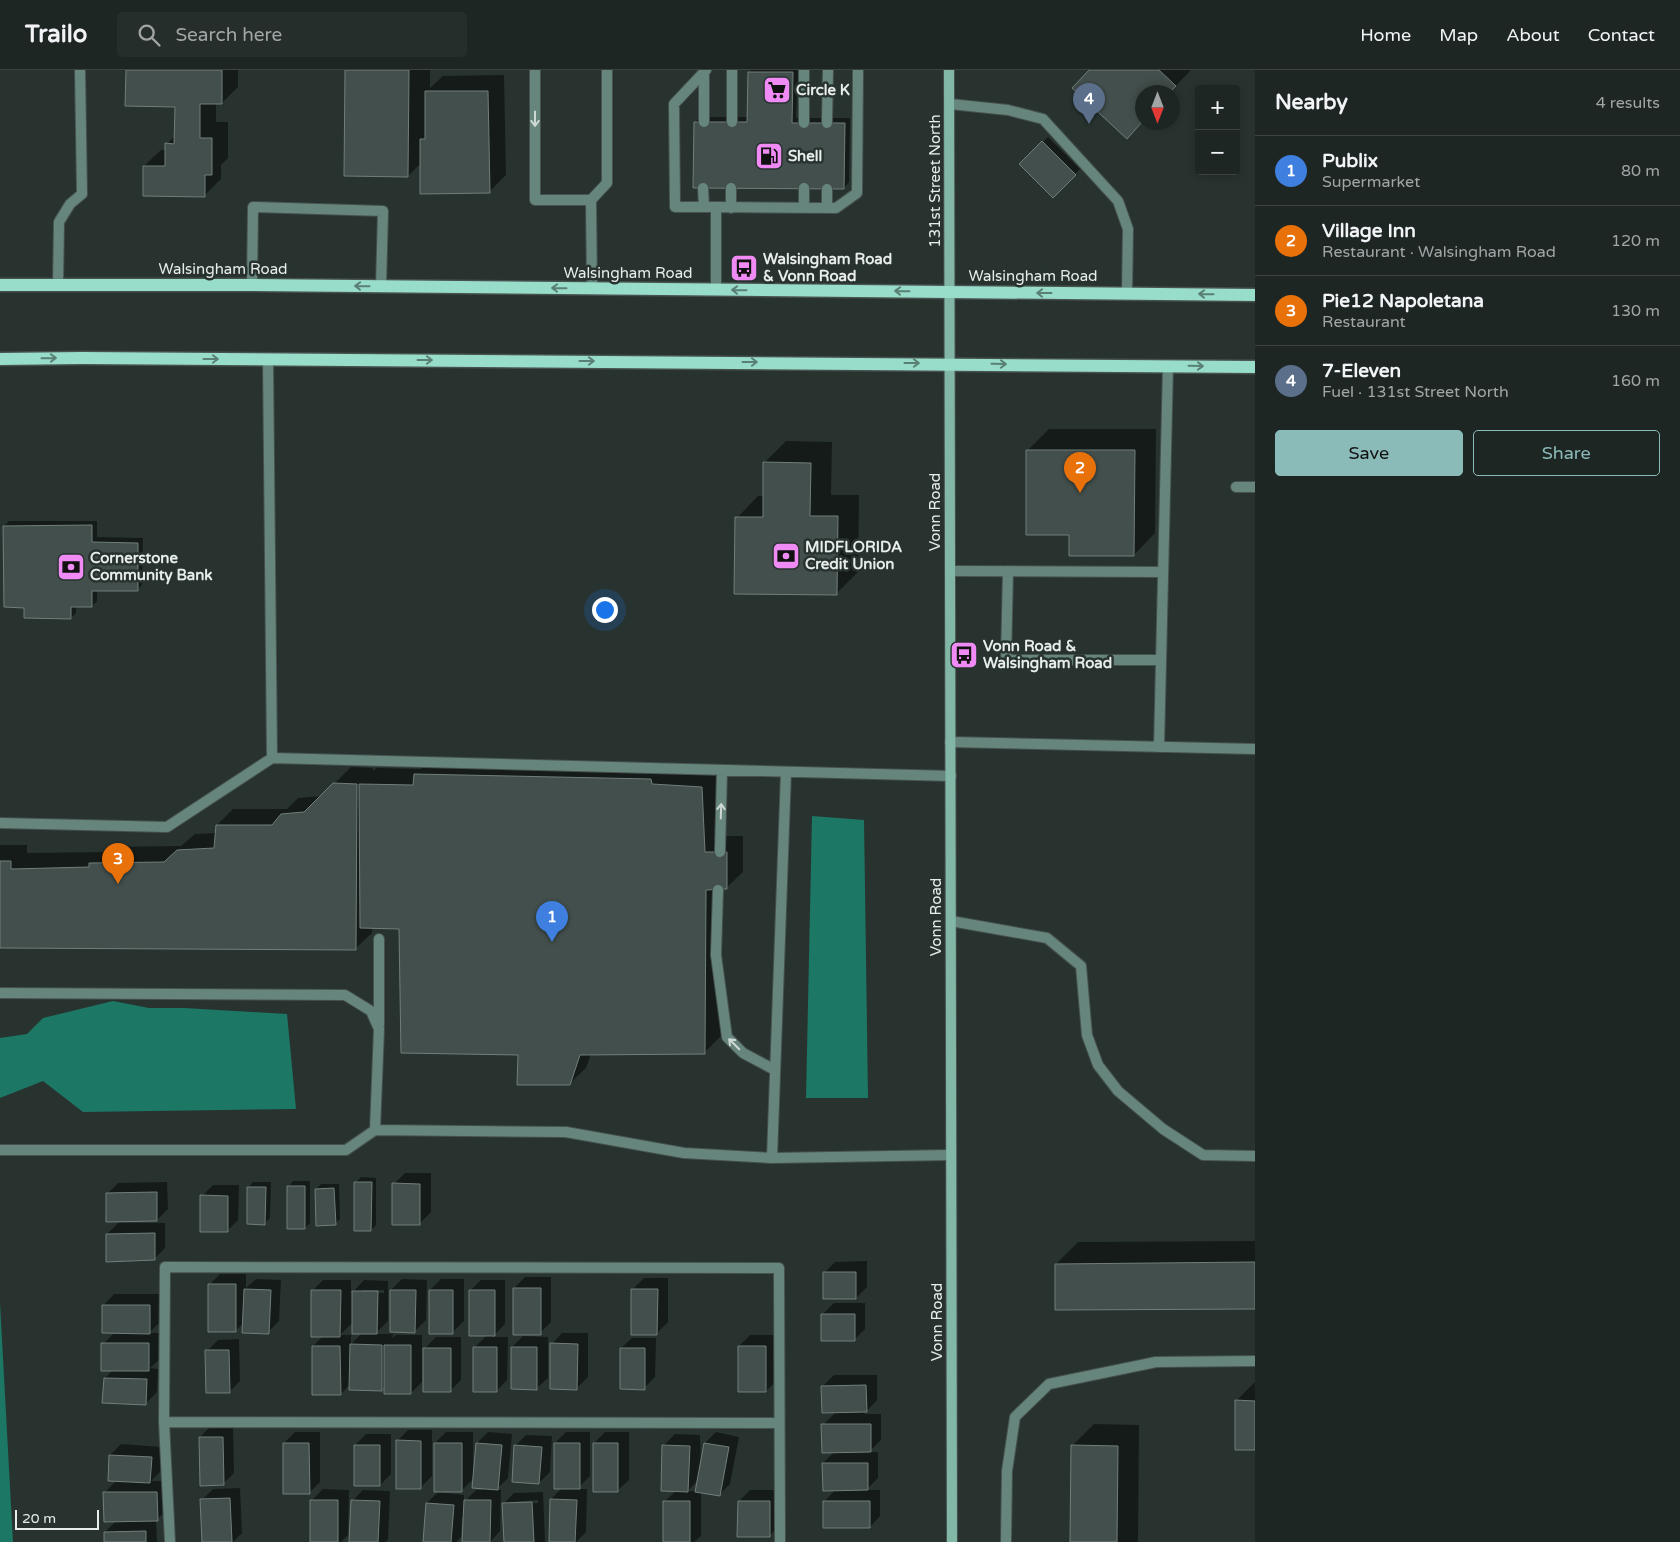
<!DOCTYPE html>
<html lang="en">
<head>
<meta charset="utf-8">
<style>
  body { margin:0; font-family:"Varela Round",sans-serif; background:#262e2c; color:#f1f3f6 }
  .controls { position:absolute; right:15px; top:15px; display:grid; overflow:hidden; border-radius:5px; box-shadow:0 2px 8px #0003 }
  .controls button { width:45px; height:45px; display:grid; place-items:center; padding:0; border:0; border-bottom:1px solid #3c4341; background:#1e2624; color:#f1f3f6; font:25px sans-serif }
  .compass { position:absolute; left:1135px; top:15px; width:45px; height:45px; border-radius:50%; background:#1e2624; box-shadow:0 2px 8px #0003; rotate:180deg }
  .scale { position:absolute; left:15px; bottom:12px; width:84px; box-sizing:border-box; padding-left:5px; border:2px solid #e7edeb; border-top:0; font-size:14px; line-height:18px; white-space:nowrap; color:#e7edeb; -webkit-text-stroke:4px #283330; paint-order:stroke }
  .you { position:absolute; left:604px; top:539px; width:18px; height:18px; margin:-12px; border:4px solid #fff; border-radius:50%; background:#1a73e8; box-shadow:0 0 0 8px #1a73e833 }
  .badge { display:grid; place-items:center; width:32px; height:32px; border-radius:50%; background:#8bbbb9; color:#fff; font-size:16px; font-weight:700 }
  .pin { position:absolute; translate:-50% -41px; filter:drop-shadow(0 1px 2px #0008) }
  .pin::after { content:''; position:absolute; top:26px; width:18px; height:15px; background:inherit; clip-path:polygon(0 0,100% 0,50% 100%) }
  .list { margin:0; padding:0; list-style:none }
  h2 { display:flex; justify-content:space-between; align-items:center; height:65px; margin:0; padding:0 20px; font-size:21px }
  h2 small { font-size:16px; font-weight:400; color:#a1a5a6 }
  .list li { display:grid; grid-template-columns:32px 1fr auto; gap:15px; align-items:center; box-sizing:border-box; height:70px; padding:0 20px; border-top:1px solid #3c4341 }
  .list b { display:block; font-size:19px; white-space:nowrap }
  .list p { margin:0; font-size:16px; white-space:nowrap; color:#a1a5a6 }
  .list em { font-size:16px; font-style:normal; color:#a1a5a6 }
  .actions { display:flex; gap:10px; padding:15px 20px }
  .actions a { flex:1; padding:11px 0; border:1px solid #8bbbb9; border-radius:5px; text-align:center; font-size:18px; color:#8bbbb9 }
  .actions .main { background:#8bbbb9; color:#111 }
  .icon { flex:none; width:28px; height:28px; fill:none; stroke:currentColor; stroke-width:2; stroke-linecap:round; stroke-linejoin:round }
  .map { position:relative; flex:none; width:1255px; height:1472px; overflow:hidden }
  header { display:flex; align-items:center; gap:30px; box-sizing:border-box; height:70px; padding:0 25px; background:#1e2624; border-bottom:1px solid #3c4341 }
  header strong { font-size:24px }
  nav { display:flex; gap:28px; margin-inline-start:auto; font-size:18px }
  .search { width:350px; height:45px; background:#262e2c; display:flex; align-items:center; gap:12px; box-sizing:border-box; padding:0 18px; border-radius:5px; color:#a1a5a6; font-size:19px }
  main { display:flex }
  aside { flex:1; background:#1e2624 }
  .map>svg:first-child { display:block }
  .water { fill:#1d7765 }
  .shadow { fill:#0007; fill-rule:evenodd }
  .building { fill:#434f4c; stroke:#717e7a }
  .lines { fill:none; stroke-linecap:round; stroke-linejoin:round }
  .lane-casing { stroke:#47514e; stroke-width:12 }
  .secondary-casing { stroke:#47514e; stroke-width:12 }
  .primary-casing { stroke:#47514e; stroke-width:15 }
  .lane { stroke:#66867d; stroke-width:10 }
  .secondary { stroke:#82b7a8; stroke-width:10 }
  .primary { stroke:#98dcca; stroke-width:12 }
  .oneway { stroke:#cdd8d5 }
  .oneway2 { stroke:#5a7f75 }
  .labels { text-anchor:middle; dominant-baseline:central; stroke-width:5; stroke-linejoin:round; paint-order:stroke }
  .poi-label { font-size:15px; font-weight:bold; fill:#e7edeb; stroke:#283330; text-anchor:start }
  .street-label { font-size:15px; fill:#e7edeb; stroke:#283330 }
</style>
</head>
<body>
<header>
<strong>Trailo</strong>
<div class="search"><svg class="icon" aria-label="search" viewBox="0 0 24 24"><circle cx="10" cy="10" r="6"/><path d="M15 15l6 6"/></svg>Search here</div>
<nav><a>Home</a><a>Map</a><a>About</a><a>Contact</a></nav>
</header>
<main>
<div class="map">
<svg width="1255" height="1472" viewBox="0 0 1255 1472">
  <rect width="100%" height="100%" fill="#283330"/>
  <path class="water" d="M812,746L864,750L868,1028H806Z
    M113,931L149,938H184L287,944L296,1039L83,1042L43,1011L0,1028V968L27,964L43,948Z
    M0,1233L13,1472H0Z"/>
  <path class="shadow" d="M127,0H238V17L222,33H216V52H228V88L221,95V109L204,126L144,96L161,80H167V74L176,65V36Z
    M346,0H430V18L443,6L504,5L506,105L489,122L421,93L408,106Z
    M751,0H798L796,48H850L849,112L844,118L695,52L701,47H748L749,3Z
    M1090,0H1191L1170,22H1142V52L1127,68Z
    M1048,67L1080,99L1053,126L1021,94Z
    M1049,359H1156L1155,463L1134,485L1070,464L1027,381Z
    M786,371L832,372L831,425H859L858,502L837,523L737,448L758,426H764V393Z
    M9,451H97V467L143,468L142,515L137,520L97,519V531L92,536H76V543L71,548L26,536L4,456Z
    M432,688L667,693L668,698L718,701L721,766H743V802L726,818H722L721,966L704,983L591,984L586,998L569,1014L519,984L400,857H372V863L355,879L0,876V775H27V783L103,782L107,777L181,776L195,764L216,763L217,755L233,739H287L298,728L322,726L351,697L373,698V701L376,698L421,699Z
    M405,1103H431V1142L420,1153L394,1114Z
    M361,1107L376,1108V1155L371,1160L356,1112Z
    M293,1111H310V1153L305,1158L288,1117Z
    M167,1112L168,1139L157,1150L107,1124L118,1113Z
    M253,1112H271L270,1148L265,1153L248,1118Z
    M321,1114H339L340,1149L335,1154L316,1119Z
    M213,1115H239L238,1150L227,1161L202,1126Z
    M118,1153H165V1178L154,1189L107,1164Z
    M1255,1171V1238L1056,1194L1078,1172Z
    M867,1191V1217L856,1228L824,1203L835,1192Z
    M220,1204H246V1218L256,1209L281,1210L279,1251L268,1262L244,1253L235,1261L209,1215Z
    M525,1207H551V1252L540,1263L514,1218Z
    M644,1208H668V1252L657,1263L633,1219Z
    M402,1209L427,1210L426,1250L415,1261L391,1220Z
    M441,1209H464V1251L453,1262L430,1220Z
    M323,1210H351V1224L364,1210L388,1211V1251L375,1264H393L392,1268L396,1265H422V1312L411,1323L385,1316L381,1319L350,1314L341,1324L313,1276L323,1266L312,1221ZM362,1220H384V1223L362,1222ZM353,1252L363,1262L351,1274V1265H340Z
    M481,1210H505V1254L492,1267H508L507,1310L496,1321L474,1278L487,1265L470,1221Z
    M114,1224H161V1251L149,1263H160V1289L150,1298L158,1299L157,1322L146,1333L105,1308L113,1300L103,1274L115,1262L104,1235Z
    M834,1233H865V1259L854,1270L823,1244Z
    M562,1263H588V1307L577,1318L552,1274Z
    M750,1265H777V1310L766,1321L739,1276Z
    M523,1266L548,1267V1308L537,1318L512,1277Z
    M436,1267H461V1310L450,1321L425,1278Z
    M632,1268H656L655,1307L644,1318L621,1278Z
    M239,1269L240,1311L229,1322L207,1281L218,1270Z
    M834,1305H877V1330L864,1344H881V1370L869,1382H878V1408L866,1420H880V1446L870,1457L825,1431L836,1419L823,1393L835,1381L823,1355L836,1342L823,1316Z
    M1255,1312V1378L1236,1331Z
    M1094,1354L1139,1355L1138,1472H1072V1376Z
    M211,1356H233L234,1403L223,1414L200,1367Z
    M408,1360H432V1406L421,1417L397,1371Z
    M295,1362H320V1412L309,1423L284,1373Z
    M446,1362H473V1406H475L477,1373L488,1362L512,1364L508,1408L496,1420H501L500,1461L490,1472L462,1447L461,1467L456,1472H424L427,1433L438,1422L464,1425V1432L476,1420H484L474,1408L462,1420L435,1373Z
    M566,1362H590V1406L577,1419H587L586,1462L576,1472H550L551,1429L563,1417L555,1373Z
    M605,1362H629V1410L618,1420L594,1373Z
    M716,1362L739,1367L730,1414L719,1425L701,1422V1466L694,1472H664V1432L676,1421L664,1375L675,1364L700,1365L701,1396L705,1373ZM698,1410L696,1421H688Z
    M366,1364H391V1404L380,1415L355,1375Z
    M526,1365L552,1366L550,1402L539,1413L515,1376Z
    M121,1374L162,1377L161,1401L151,1411H168L169,1439L156,1450L157,1472H105V1462L116,1451L104,1423L117,1410L110,1385Z
    M240,1418L242,1463L233,1472H203L202,1430L213,1419Z
    M323,1419L349,1420L348,1465L341,1472H312V1430Z
    M363,1420L390,1421L388,1470L385,1472H350L352,1431Z
    M750,1420H781L780,1455L769,1466L739,1431Z
    M543,1422L545,1472H505L503,1434L514,1423ZM538,1430V1433L513,1434V1432Z"/>
  <path class="building" d="M126,0H222V34H200V68H212V105H205V127L143,126V96H165V73L174,74L175,37L125,36Z
    M345,0H409L408,107L344,106Z
    M1089,0H1159L1176,16L1170,22H1142V52L1127,69L1072,18Z
    M748,2H793L792,53H845L844,119L693,118L694,52H747Z
    M425,21H488L490,123L420,124V69H425Z
    M1042,71L1076,105L1053,128L1019,94Z
    M1026,380H1135L1134,486H1069V465H1026Z
    M763,392L811,393L810,446H838L837,525L734,524L735,447H763Z
    M92,455V472L138,473V521H92V537H71V549L24,548V538L4,537L3,456Z
    M414,704L651,709L652,714L702,717L705,782H727V819L706,820L705,984L580,985L570,1015H517L518,985L401,983L399,859L360,858L359,714L413,715Z
    M333,713L357,714L356,880L0,878V791H11V799L89,797V793L164,792L177,780L214,778L216,755H272L281,744L304,742Z
    M354,1112H372L371,1161H354Z
    M392,1113L420,1114V1155H392Z
    M287,1116H305V1159H287Z
    M247,1117H266L265,1155L247,1154Z
    M334,1118L336,1155L316,1156L315,1119Z
    M157,1122V1151L106,1152V1123Z
    M200,1125L228,1126V1162H200Z
    M155,1163V1190L106,1192V1164Z
    M1255,1192V1239L1055,1240V1194Z
    M823,1202H856V1229H823Z
    M208,1214H236V1262H208Z
    M513,1218H541V1265H513Z
    M244,1219L271,1220L269,1264L242,1263Z
    M631,1219H658L657,1265H631Z
    M311,1220H341L340,1267H311Z
    M390,1220H416L415,1263L390,1262Z
    M429,1220H453V1264H429Z
    M469,1220H495V1266H469Z
    M352,1221H378L377,1264H352Z
    M102,1235H150V1264L102,1263Z
    M821,1244H855V1271H821Z
    M101,1273H149V1301H101Z
    M550,1273L578,1274L577,1320L550,1319Z
    M350,1274L382,1275V1321L349,1320Z
    M384,1275H411V1324H384Z
    M312,1276H340L341,1325H312Z
    M738,1276H766V1322H738Z
    M473,1277H497V1322H473Z
    M511,1277H537V1320L511,1319Z
    M423,1278H451V1322H423Z
    M620,1278H645V1320L620,1319Z
    M205,1280H229L230,1323H206Z
    M104,1308L147,1309L146,1335L102,1333Z
    M866,1315L867,1342L822,1343L821,1316Z
    M1235,1330L1255,1331V1380H1235Z
    M821,1354H871V1382L822,1383Z
    M199,1367H223L224,1415L200,1416Z
    M396,1370L421,1371V1419H396Z
    M283,1373H309L310,1424H283Z
    M434,1373H462V1422H434Z
    M476,1373L502,1375L498,1420L472,1418Z
    M554,1373H580V1419H554Z
    M593,1373H618V1422H593Z
    M704,1373L729,1377L720,1426L695,1422Z
    M354,1375H380V1416H354Z
    M514,1375L542,1377L539,1414L512,1412Z
    M662,1375L690,1376L688,1422L661,1421Z
    M1071,1375L1118,1376L1117,1472H1070Z
    M109,1385L152,1387L150,1413L108,1411Z
    M822,1393H868V1420L823,1421Z
    M103,1422H157L158,1451L104,1452Z
    M230,1428L232,1472H202L200,1429Z
    M550,1429L577,1430L575,1472H549Z
    M310,1430H338V1472H310Z
    M351,1430L380,1431L378,1472H349Z
    M464,1430H491L490,1472H462Z
    M663,1431H690V1472H663Z
    M738,1431H770V1467H737Z
    M823,1431H870V1458H823Z
    M532,1432L534,1472H504L502,1433Z
    M426,1433L454,1435L451,1472H423Z
    M146,1461V1472H104V1462Z"/>
  <g class="lines">
    <g class="lane-casing">
      <path id="lane" d="M535,0V130H591
        M706,0L674,34L675,137H716
        M732,0V52
        M804,0V53
        M704,3V52
        M950,34L1008,40L1043,49L1118,131L1128,159L1127,223
        M827,53L828,0
        M703,118L704,137
        M804,118V138
        M827,119V138
        M731,138V118
        M58,214L59,152L70,134L82,124L80,0
        M252,215L253,137L383,141L381,217
        M592,219L591,130L607,113V0
        M716,220V137L836,138L857,123L858,0
        M268,289L272,688
        M1236,417H1255
        M950,501L1163,502
        M1008,501L1006,590H1161
        M950,672L1255,679
        M1159,677L1168,296
        M0,753L167,757L272,688L951,706
        M720,782L722,700
        M718,820L716,885L727,967L743,983L775,1000
        M951,851L1047,868L1081,896L1087,965L1098,995L1118,1021L1163,1059L1203,1085L1255,1086
        M0,923L345,925L371,941L379,959L375,1060
        M379,955V869
        M0,1080H346L375,1060L566,1062L684,1083L772,1088L951,1085
        M772,1088L786,702
        M164,1352L778,1353
        M170,1472L164,1352L165,1197L779,1198L780,1472
        M1006,1472L1007,1401L1015,1347L1049,1314L1156,1292L1255,1291"/>
    </g>
    <g class="secondary-casing">
      <path id="secondary" d="M949,0L952,1472"/>
    </g>
    <g class="primary-casing">
      <path id="primary" d="M0,215H252L1255,225
        M0,289L82,288L1255,297"/>
    </g>
    <use href="#lane" class="lane"/>
    <use href="#secondary" class="secondary"/>
    <use href="#primary" class="primary"/>
  </g>
  <defs><path id="oneway-shaft" d="M-6 0H5M1.5-3L5.5 0L1.5 3" fill="none" stroke-width="1.6" stroke-linecap="round" stroke-linejoin="round" transform="scale(1.25)"/></defs>
  <g class="oneway">
    <use href="#oneway-shaft" transform="translate(535 49) rotate(90)"/>
    <use href="#oneway-shaft" transform="translate(721 741) rotate(-88)"/>
    <use href="#oneway-shaft" transform="translate(734 974) rotate(-135)"/>
  </g>
  <g class="oneway2">
    <use href="#oneway-shaft" transform="translate(362 216) rotate(-179)"/>
    <use href="#oneway-shaft" transform="translate(559 218) rotate(-179)"/>
    <use href="#oneway-shaft" transform="translate(739 220) rotate(-179)"/>
    <use href="#oneway-shaft" transform="translate(902 221) rotate(-179)"/>
    <use href="#oneway-shaft" transform="translate(1044 223) rotate(-180)"/>
    <use href="#oneway-shaft" transform="translate(1206 224) rotate(-179)"/>
    <use href="#oneway-shaft" transform="translate(49 288) rotate(-1)"/>
    <use href="#oneway-shaft" transform="translate(211 289)"/>
    <use href="#oneway-shaft" transform="translate(425 290)"/>
    <use href="#oneway-shaft" transform="translate(587 291)"/>
    <use href="#oneway-shaft" transform="translate(750 292)"/>
    <use href="#oneway-shaft" transform="translate(912 293)"/>
    <use href="#oneway-shaft" transform="translate(999 294) rotate(1)"/>
    <use href="#oneway-shaft" transform="translate(1196 296) rotate(1)"/>
  </g>
  <defs>
    <g id="supermarket-square" transform="scale(1.4375)"><rect x="-9" y="-9" width="18" height="18" rx="4" fill="#f08bf5" stroke="#283330"/><path d="M-6-5.5h2.5l.6 2H6L4.5 2H-2.5L-4.4-4H-6ZM-1.5 3.2a1.3 1.3 0 1 0 .1 0ZM3 3.2a1.3 1.3 0 1 0 .1 0Z" fill="#111"/></g>
    <g id="fuel-square" transform="scale(1.4375)"><rect x="-9" y="-9" width="18" height="18" rx="4" fill="#f08bf5" stroke="#283330"/><path d="M-5.5-6h7V0h2V4h1.3V-2.5L3-4.5l.8-.8L6-3V5H2.5V1h-1V6h-7ZM-4.2-4.7v3.2H.2V-4.7Z" fill="#111"/></g>
    <g id="bus-square" transform="scale(1.4375)"><rect x="-9" y="-9" width="18" height="18" rx="4" fill="#f08bf5" stroke="#283330"/><path d="M-5-6H5V4H4V6H2V4H-2V6H-4V4H-5ZM-3.5-4V0h7V-4ZM-3.5 1.2v1.5H-2V1.2ZM2 1.2v1.5H3.5V1.2Z" fill="#111"/></g>
    <g id="bank-square" transform="scale(1.4375)"><rect x="-9" y="-9" width="18" height="18" rx="4" fill="#f08bf5" stroke="#283330"/><path d="M-6-4H6V4H-6ZM0-2.3a2.3 2.3 0 1 0 0 4.6a2.3 2.3 0 1 0 0-4.6Z" fill="#111"/></g>
  </defs>
  <g fill-rule="evenodd">
    <use href="#supermarket-square" x="777" y="20"/>
    <use href="#fuel-square" x="769" y="86"/>
    <use href="#bus-square" x="744" y="198"/>
    <use href="#bank-square" x="786" y="486"/>
    <use href="#bank-square" x="71" y="497"/>
    <use href="#bus-square" x="964" y="585"/>
  </g>
  <g class="labels">
    <g class="poi-label">
      <text x="796" y="20">Circle K</text>
      <text x="788" y="86">Shell</text>
      <text x="763" y="189">Walsingham Road<tspan x="763" dy="17">&amp; Vonn Road</tspan></text>
      <text x="805" y="477">MIDFLORIDA<tspan x="805" dy="17">Credit Union</tspan></text>
      <text x="90" y="488">Cornerstone<tspan x="90" dy="17">Community Bank</tspan></text>
      <text x="983" y="576">Vonn Road &amp;<tspan x="983" dy="17">Walsingham Road</tspan></text>
    </g>
    <g class="street-label">
      <text transform="translate(935 111) rotate(-90)">131st Street North</text>
      <text x="223" y="199">Walsingham Road</text>
      <text x="628" y="203">Walsingham Road</text>
      <text x="1033" y="206">Walsingham Road</text>
      <text transform="translate(935 442) rotate(-90)">Vonn Road</text>
      <text transform="translate(936 847) rotate(-90)">Vonn Road</text>
      <text transform="translate(937 1252) rotate(-90)">Vonn Road</text>
    </g>
  </g>
</svg>
<div class="controls">
<button>+</button>
<button>−</button>
</div>
<svg class="compass" viewBox="-18 -18 36 36"><path d="M0-13l5 13h-10z" fill="#e53935"/><path d="M0 13l5-13h-10z" fill="#a1a5a6"/></svg>
<div class="scale">20 m</div>
<div class="you"></div>
<div class="pin badge" style="left:552px;top:872px;background:#3f7fe0">1</div>
<div class="pin badge" style="left:1080px;top:423px;background:#e8710a">2</div>
<div class="pin badge" style="left:118px;top:814px;background:#e8710a">3</div>
<div class="pin badge" style="left:1089px;top:54px;background:#5c6f8a">4</div>
</div>
<aside>
<h2>Nearby<small>4 results</small></h2>
<ul class="list">
<li><span class="badge" style="background:#3f7fe0">1</span><div><b>Publix</b><p>Supermarket</p></div><em>80 m</em></li>
<li><span class="badge" style="background:#e8710a">2</span><div><b>Village Inn</b><p>Restaurant · Walsingham Road</p></div><em>120 m</em></li>
<li><span class="badge" style="background:#e8710a">3</span><div><b>Pie12 Napoletana</b><p>Restaurant</p></div><em>130 m</em></li>
<li><span class="badge" style="background:#5c6f8a">4</span><div><b>7-Eleven</b><p>Fuel · 131st Street North</p></div><em>160 m</em></li>
</ul>
<div class="actions"><a class="main">Save</a><a>Share</a></div>
</aside>
</main>
</body>
</html>
